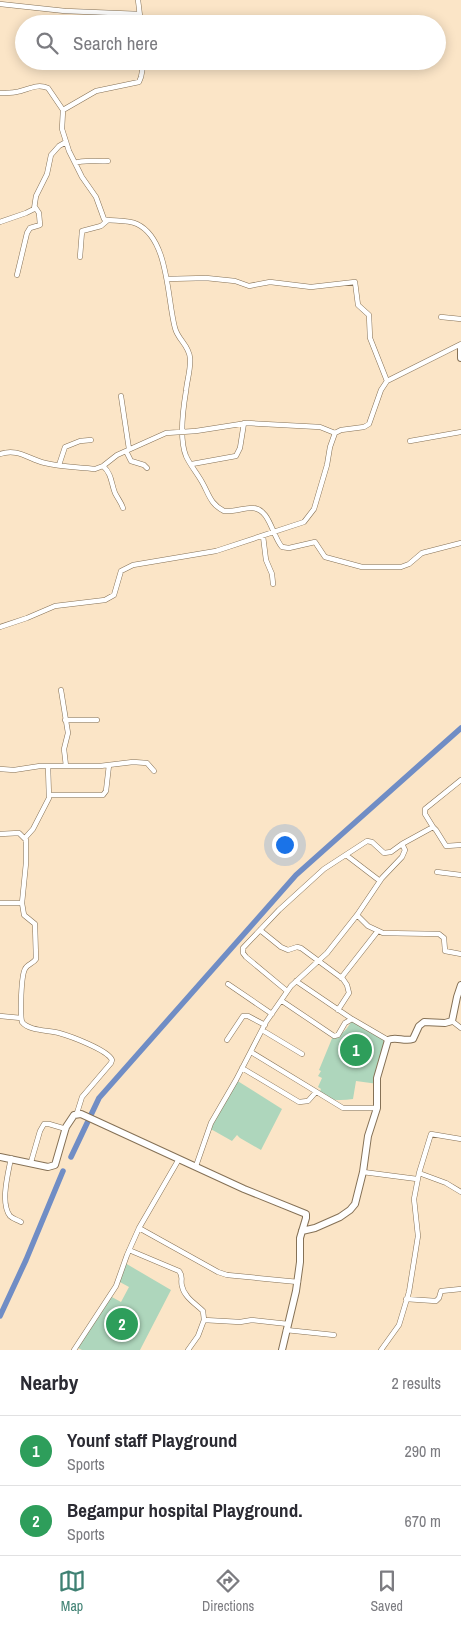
<!DOCTYPE html>
<html lang="en">
<head>
<meta charset="utf-8">
<style>
  body { margin:0; font-family:"Archivo Narrow",sans-serif; background:#f7f7f7; color:#2b2b33 }
  .you { position:absolute; left:284px; top:844px; width:18px; height:18px; margin:-12px; border:4px solid #fff; border-radius:50%; background:#1a73e8; box-shadow:0 0 0 8px #1a73e833 }
  .badge { display:grid; place-items:center; width:32px; height:32px; border-radius:50%; background:#3f8173; color:#fff; font-size:16px; font-weight:700 }
  .pin { position:absolute; translate:-50% -50%; border:2px solid #fff; box-shadow:0 1px 5px #0006 }
  .list { margin:0; padding:0; list-style:none }
  h2 { display:flex; justify-content:space-between; align-items:center; height:65px; margin:0; padding:0 20px; font-size:21px }
  h2 small { font-size:16px; font-weight:400; color:#7c7c81 }
  .list li { display:grid; grid-template-columns:32px 1fr auto; gap:15px; align-items:center; box-sizing:border-box; height:70px; padding:0 20px; border-top:1px solid #e1e1e2 }
  .list b { display:block; font-size:19px; white-space:nowrap }
  .list p { margin:0; font-size:16px; white-space:nowrap; color:#7c7c81 }
  .list em { font-size:16px; font-style:normal; color:#7c7c81 }
  .icon { flex:none; width:28px; height:28px; fill:none; stroke:currentColor; stroke-width:2; stroke-linecap:round; stroke-linejoin:round }
  .map { position:relative; flex:none; width:461px; height:1350px; overflow:hidden }
  .search { position:absolute; background:#fff; box-shadow:0 2px 12px #0003; left:15px; right:15px; top:15px; height:55px; display:flex; align-items:center; gap:12px; box-sizing:border-box; padding:0 18px; border-radius:28px; color:#7c7c81; font-size:19px }
  .sheet { height:205px; background:#fff }
  nav { display:flex; justify-content:space-around; align-items:center; box-sizing:border-box; height:70px; border-top:1px solid #e1e1e2; background:#fff; font-size:14px; color:#7c7c81 }
  nav a { display:grid; justify-items:center; gap:2px }
  nav .on { color:#3f8173 }
  .map>svg:first-child { display:block }
  .green { fill:#aed6bc }
  .lines { fill:none; stroke-linecap:round; stroke-linejoin:round }
  .canal { stroke:#708dc5; stroke-width:5.5 }
  .street-casing { stroke:#857156; stroke-width:5.5 }
  .secondary-casing { stroke:#857156; stroke-width:8 }
  .street { stroke:#fff; stroke-width:4.5 }
  .secondary { stroke:#fff; stroke-width:6 }
</style>
</head>
<body>
<div class="map">
<svg width="461" height="1350" viewBox="0 0 461 1350">
  <rect width="100%" height="100%" fill="#fbe5c7"/>
  <path class="green" d="M353,1019L388,1040L378,1084L356,1081L353,1099C340,1101 328,1101 319,1093L321,1089L318,1087L322,1078L318,1076L321,1071L319,1070L333,1036C343,1036 348,1027 353,1019Z
    M236,1080L282,1109L261,1150L240,1138L237,1135L232,1141L209,1128Z
    M125,1263L171,1290L140,1350H82L76,1347L110,1296L121,1302L129,1287L118,1281Z"/>
  <g class="lines">
    <path class="canal" d="M71,1157L99,1098L296,875L461,728
      M0,1316L26,1260L63,1171"/>
    <g class="street-casing">
      <path id="street" d="M138,0L141,24
        M0,4L65,11L139,14
        M144,61L141,77L139,82L96,91L63,110L62,129L69,151L82,177L96,197L104,219L107,220C117,221 128,220 137,224C169,239 167,299 175,328C178,340 189,345 190,358C191,369 187,380 186,391C183,409 179,439 186,456C190,465 197,473 202,482C209,494 210,504 224,511C234,512 243,508 252,508C270,508 272,536 282,547L289,548L315,542L325,557L362,567H401L409,564L422,553L461,543
        M0,93C5,93 11,93 16,92C28,90 37,83 48,88L63,110
        M75,163C85,159 96,162 108,161
        M0,222L26,213L34,209L36,196L47,174L51,155L59,146L66,142
        M80,257L82,231L101,226L108,220
        M17,275L27,233L30,228L40,225L39,213L35,207
        M167,279L206,278L235,281L249,286L270,282L311,287L355,282L358,305L369,315L370,338L387,381
        M441,317L461,319
        M121,396L129,449
        M410,441L461,432
        M126,451L131,461L144,465L147,468
        M0,454C18,448 28,459 45,463C61,467 79,467 95,469L103,466L117,455L166,433L196,431L247,423L320,427L335,433
        M192,464L236,456L240,448L244,423
        M59,465L65,447L80,441L91,440
        M103,466C112,474 111,483 115,493C118,499 121,502 123,508
        M263,536L266,560L272,574L273,584
        M0,627L27,618L55,606L105,600L114,595L121,571L133,565L216,551L304,522L314,509L327,465L330,447L335,433L341,430L364,427L369,424L381,390L387,381L461,344
        M61,690L68,733L64,749L66,766
        M65,720H97
        M0,769L14,770L40,766H100L133,762L147,763L154,771
        M49,795H103L106,791L109,765
        M433,827L425,814V809L461,780
        M0,834L19,833L26,840V863L22,903L24,915L35,924L36,959C33,964 27,964 25,969C21,976 20,1014 22,1022C29,1031 48,1030 59,1033C70,1036 108,1050 112,1060L111,1063L82,1097L77,1113
        M25,838L33,829L49,798L48,766
        M346,855L380,881
        M437,872L461,875
        M0,903H22
        M357,915L368,926L383,933L439,934L444,938L445,951L461,954
        M260,930L281,947L288,950L297,947L301,948L343,979L347,985L349,993L338,1010
        M341,978L377,932
        M296,981L352,1019
        M228,984L272,1014
        M287,991L246,957L243,953V948L279,910L324,869L367,841L372,842L384,853L391,852L402,844
        M282,1001L334,1036L338,1035L345,1023L352,1019L388,1040
        M0,1016L21,1018
        M452,1021L461,1028
        M262,1030L302,1054
        M227,1040L243,1016H248L265,1025
        M251,1052L343,1108H377
        M242,1068L299,1102L308,1101L316,1092
        M461,1139L431,1134L419,1173L446,1183L461,1192
        M11,1158C8,1174 0,1203 10,1216C13,1219 18,1220 21,1222
        M31,1162L40,1131L44,1124H49L66,1129
        M196,1166L211,1123L236,1080L266,1022L291,986L327,953L357,915L382,878L402,857L405,850L402,844L433,827L436,830L446,846L461,845
        M363,1172L417,1179
        M139,1228L218,1272L227,1275L298,1282
        M129,1250L179,1271C184,1277 180,1280 182,1286C184,1297 196,1304 203,1311L204,1320
        M406,1299L436,1301L439,1298L441,1291L461,1289
        M286,1330L334,1335
        M74,1350L116,1286L127,1255L139,1228L179,1159
        M188,1350L198,1336L204,1320L240,1322L252,1320L288,1324
        M381,1350L399,1325L409,1292L418,1236L414,1199L419,1173"/>
    </g>
    <g class="secondary-casing">
      <path id="secondary" d="M461,346V358
        M0,1157L48,1167L55,1165L66,1127L74,1115L81,1114L244,1189L306,1214V1218L300,1238V1262L296,1291L282,1350
        M302,1231L315,1228L340,1217L350,1210L355,1204L363,1172L368,1136L377,1108V1078L388,1040C396,1036 404,1042 413,1039L419,1026L424,1022L445,1023L452,1021L457,997L461,985"/>
    </g>
    <use href="#street" class="street"/>
    <use href="#secondary" class="secondary"/>
  </g>
</svg>
<div class="you"></div>
<div class="pin badge" style="left:356px;top:1050px;background:#2e9e5b">1</div>
<div class="pin badge" style="left:122px;top:1324px;background:#2e9e5b">2</div>
<div class="search"><svg class="icon" aria-label="search" viewBox="0 0 24 24"><circle cx="10" cy="10" r="6"/><path d="M15 15l6 6"/></svg>Search here</div>
</div>
<section class="sheet">
<h2>Nearby<small>2 results</small></h2>
<ul class="list">
<li><span class="badge" style="background:#2e9e5b">1</span><div><b>Younf staff Playground</b><p>Sports</p></div><em>290 m</em></li>
<li><span class="badge" style="background:#2e9e5b">2</span><div><b>Begampur hospital Playground.</b><p>Sports</p></div><em>670 m</em></li>
</ul>
</section>
<nav>
<a class="on"><svg class="icon" aria-label="map" viewBox="0 0 24 24"><path d="M3 6l6-2 6 2 6-2v14l-6 2-6-2-6 2zM9 4v14M15 6v14"/></svg>Map</a>
<a><svg class="icon" aria-label="directions" viewBox="0 0 24 24"><path d="M12 3l9 9-9 9-9-9zM9 14v-3h6M13 9l2 2-2 2"/></svg>Directions</a>
<a><svg class="icon" aria-label="saved" viewBox="0 0 24 24"><path d="M7 4h10v16l-5-4-5 4z"/></svg>Saved</a>
</nav>
</body>
</html>
